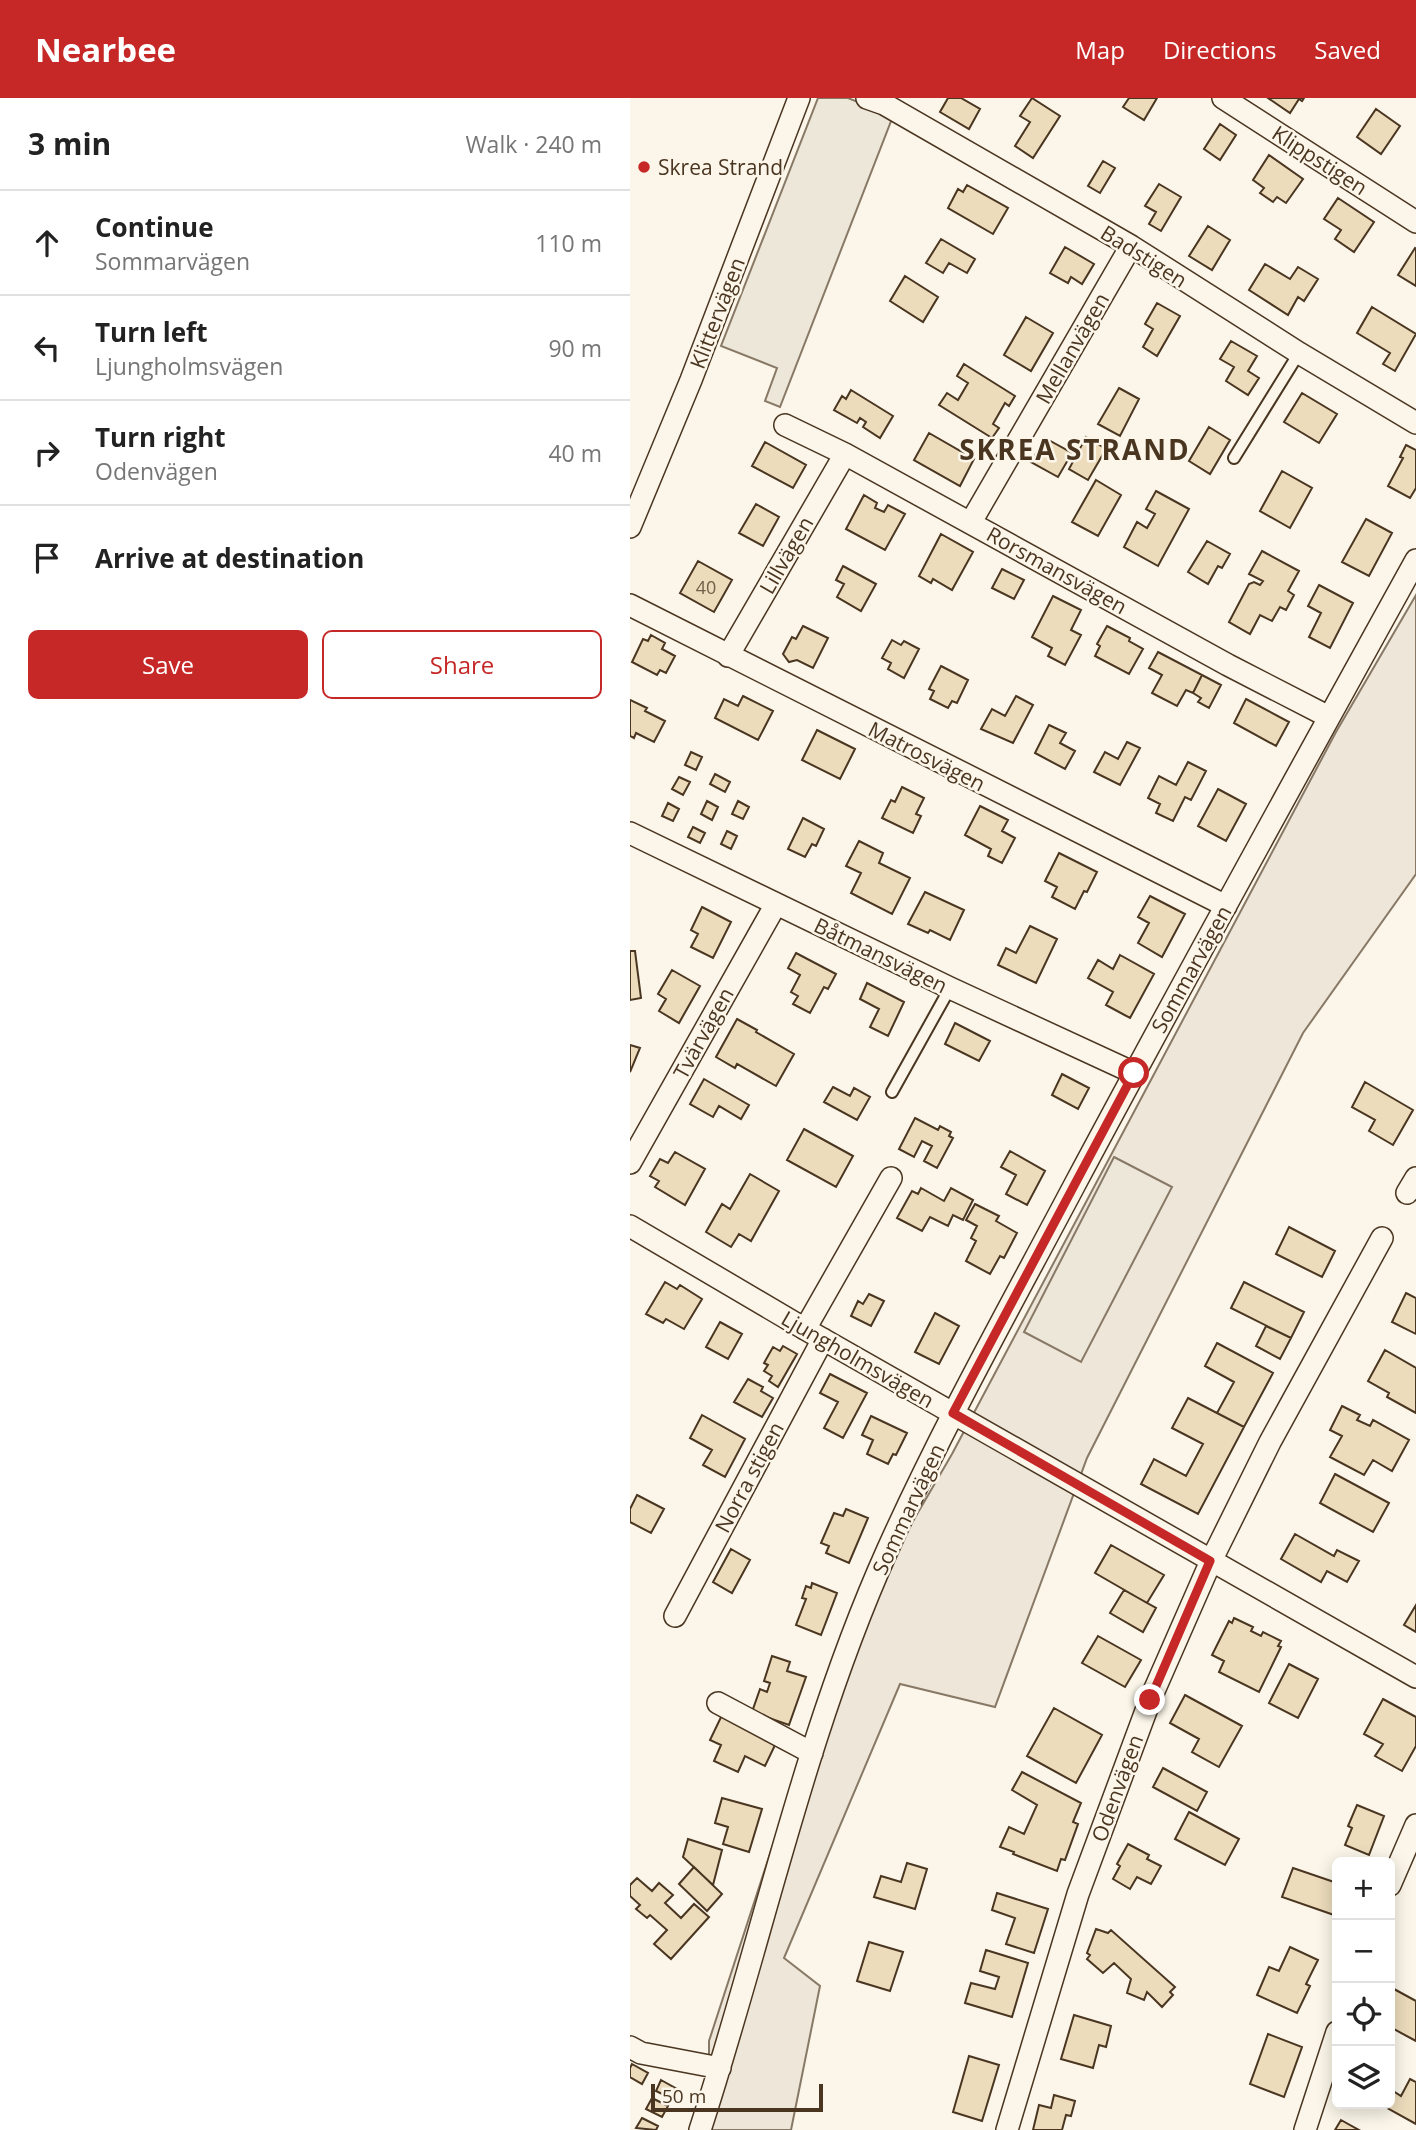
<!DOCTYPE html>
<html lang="en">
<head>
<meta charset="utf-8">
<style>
  body { margin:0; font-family:"Open Sans",sans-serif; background:#f6f6f6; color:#222 }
  .controls { position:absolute; right:21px; bottom:21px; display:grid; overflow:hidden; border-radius:10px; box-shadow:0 4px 18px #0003 }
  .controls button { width:63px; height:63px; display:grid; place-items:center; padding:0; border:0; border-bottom:2px solid #e0e0e0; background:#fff; color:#222; font:35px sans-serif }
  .scale { position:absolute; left:21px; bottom:18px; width:172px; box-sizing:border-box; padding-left:7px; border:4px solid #4a3520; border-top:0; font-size:19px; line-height:24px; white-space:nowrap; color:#4a3520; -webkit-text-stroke:5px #fbf6e9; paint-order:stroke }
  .stop { position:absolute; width:21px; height:21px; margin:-16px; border:5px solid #c62828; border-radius:50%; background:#fff }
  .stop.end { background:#c62828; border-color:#fff; box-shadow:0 2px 7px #0008 }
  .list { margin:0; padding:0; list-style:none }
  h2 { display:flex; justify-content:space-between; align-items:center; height:91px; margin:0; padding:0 28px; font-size:30px }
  h2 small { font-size:23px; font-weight:400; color:#767676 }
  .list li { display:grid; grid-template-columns:46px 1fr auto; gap:21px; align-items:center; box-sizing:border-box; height:105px; padding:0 28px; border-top:2px solid #e0e0e0 }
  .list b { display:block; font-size:26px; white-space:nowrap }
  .list p { margin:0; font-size:23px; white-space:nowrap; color:#767676 }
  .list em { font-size:23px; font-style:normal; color:#767676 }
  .actions { display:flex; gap:14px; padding:21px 28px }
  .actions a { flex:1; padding:16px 0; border:2px solid #c62828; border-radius:10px; text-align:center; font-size:24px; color:#c62828 }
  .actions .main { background:#c62828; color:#fff }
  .icon { flex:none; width:38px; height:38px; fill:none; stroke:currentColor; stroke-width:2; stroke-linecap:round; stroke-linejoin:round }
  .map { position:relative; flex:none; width:786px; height:2032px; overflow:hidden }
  header { display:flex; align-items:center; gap:42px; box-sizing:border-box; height:98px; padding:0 35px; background:#c62828; color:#fff }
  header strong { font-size:33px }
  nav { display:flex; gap:38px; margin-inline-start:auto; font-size:24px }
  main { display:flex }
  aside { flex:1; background:#fff }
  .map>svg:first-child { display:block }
  .green { fill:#ede6d9; stroke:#887966; stroke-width:2 }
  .parking { fill:#ede7d9; stroke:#887966; stroke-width:2 }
  .building { fill:#ecdcbc; stroke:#4a3520; stroke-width:2 }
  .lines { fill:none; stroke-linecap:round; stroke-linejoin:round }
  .lane-casing { stroke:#4a3520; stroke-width:14 }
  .street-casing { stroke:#4a3520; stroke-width:24 }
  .lane { stroke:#fbf6e9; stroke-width:10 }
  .street { stroke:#fbf6e9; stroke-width:21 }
  .route { stroke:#c62828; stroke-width:9 }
  .poi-dot { fill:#c62828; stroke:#fbf6e9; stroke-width:2.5 }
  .labels { text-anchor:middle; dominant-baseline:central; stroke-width:5; stroke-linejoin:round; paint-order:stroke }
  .number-label { font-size:18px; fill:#725f47 }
  .street-label { font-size:21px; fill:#4a3520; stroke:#fbf6e9 }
  .poi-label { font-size:21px; fill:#4a3520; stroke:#fbf6e9; text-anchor:start }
  .district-label { font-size:28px; font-weight:bold; letter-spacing:2px; fill:#4a3520; stroke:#fbf6e9 }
</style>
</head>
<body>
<header>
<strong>Nearbee</strong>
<nav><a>Map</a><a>Directions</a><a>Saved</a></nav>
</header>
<main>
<aside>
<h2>3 min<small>Walk · 240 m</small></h2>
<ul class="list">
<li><svg class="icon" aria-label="ahead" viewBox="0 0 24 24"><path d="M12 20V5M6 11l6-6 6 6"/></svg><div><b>Continue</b><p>Sommarvägen</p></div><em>110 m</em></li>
<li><svg class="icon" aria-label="left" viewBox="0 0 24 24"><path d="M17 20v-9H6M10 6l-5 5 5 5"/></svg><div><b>Turn left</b><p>Ljungholmsvägen</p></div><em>90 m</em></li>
<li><svg class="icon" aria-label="right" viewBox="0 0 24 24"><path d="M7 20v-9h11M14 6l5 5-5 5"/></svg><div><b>Turn right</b><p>Odenvägen</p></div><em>40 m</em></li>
<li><svg class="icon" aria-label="arrive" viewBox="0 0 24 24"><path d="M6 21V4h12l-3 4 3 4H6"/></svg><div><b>Arrive at destination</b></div></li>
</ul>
<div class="actions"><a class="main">Save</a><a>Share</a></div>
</aside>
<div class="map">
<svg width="786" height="2032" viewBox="0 0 786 2032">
  <rect width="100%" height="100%" fill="#fbf6e9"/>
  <path class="green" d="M786,497V776L673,935L457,1360L365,1609L270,1586L154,1860L190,1888L161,2032H59L79,1978V1943L204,1559L322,1356L706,634Z"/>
  <path class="parking" d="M188,0H218L263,18L150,309L135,303L147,270L91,248Z
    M484,1059L542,1089L451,1264L394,1234Z"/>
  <path class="building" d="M318,0H331L350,11L339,31L310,14Z
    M402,0L430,18L403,60L385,48L400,24L390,18Z
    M499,0H527L514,22L493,9Z
    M638,0H674L672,3L669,1L660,15Z
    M746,11L770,28L751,56L727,39Z
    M590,26L606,37L590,62L574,51Z
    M639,57L673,81L656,105L647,99L643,104L630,95L634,90L623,82Z
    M473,63L485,70L470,95L458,88Z
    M529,86L551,99L531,133L519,126L526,114L515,108Z
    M337,87L378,110L363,136L318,110L328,91L333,94Z
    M708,100L744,124L724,154L705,141L711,132L694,121Z
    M578,128L600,142L582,172L559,158Z
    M311,141L345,161L337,175L319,165L313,175L296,165Z
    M435,149L464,166L452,186L441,179L438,185L420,175Z
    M785,150L786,151V188L768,177Z
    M635,166L660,181L668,169L688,181L674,203L668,199L658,217L619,192Z
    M275,178L308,199L293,224L260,203Z
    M527,205L550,218L527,258L513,249L523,231L515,226Z
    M742,209L786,236L765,273L753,266L760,255L727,235Z
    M396,219L423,235L401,273L374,257Z
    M601,243L627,258L618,273L629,280L618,297L596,283L604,269L590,261Z
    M334,266L385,298L379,308L375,305L363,326L369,330L362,340L309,307L317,295L328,302L338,285L327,278Z
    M489,290L509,301L490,338L468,326Z
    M221,292L263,318L250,340L233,329L236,324L230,320L227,325L204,312L212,298L216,301Z
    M672,295L707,316L689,345L654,324Z
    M579,329L600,342L580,376L559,363Z
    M299,335L344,361L330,388L284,362Z
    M456,339L476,351L458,382L439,371Z
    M415,340L442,355L428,379L401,364Z
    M135,344L176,367L163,390L122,368Z
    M776,347L786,352V390L780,400L758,388L773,360L770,359Z
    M652,373L682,390L660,430L630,413Z
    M466,382L491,397L468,438L442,424Z
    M526,393L559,411L528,468L494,449L507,424L517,430L525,416L516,411Z
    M234,397L247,405L245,410L254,414L258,407L275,416L255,452L216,431Z
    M126,406L149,419L133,448L109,435Z
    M736,421L762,435L739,478L712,464Z
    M311,436L343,454L322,492L303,481L301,485L289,478Z
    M577,443L600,456L592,470L588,468L578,486L558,474Z
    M632,453L669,473L658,493L664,497L656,512L650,509L642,523L630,517L620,536L599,524L619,486L624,484L630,487L633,483L619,476Z
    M68,463L102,482L84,514L50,495Z
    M213,468L246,486L231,513L207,499L214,486L206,482Z
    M372,471L394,482L384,501L362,490Z
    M689,487L723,505L700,550L679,539L691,515L678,508Z
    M423,498L451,512L441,532L451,537L435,567L418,558L422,550L402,539Z
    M173,528L198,540L183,570L167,562L159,564L153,556L162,539L166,541Z
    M477,528L500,540L499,543L513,551L499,576L465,558L470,548L467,546Z
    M21,537L35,545L32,551L45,558L36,575L30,572L27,577L2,564L13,541L18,543Z
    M262,542L271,547L274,543L289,551L274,580L258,571L261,565L252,560Z
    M528,554L572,577L563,595L556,592L547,608L522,595L532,577L519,570Z
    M311,568L338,582L327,605L322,603L318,610L300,601L304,593L299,591Z
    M572,577L591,587L579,610L568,604L571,600L563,595Z
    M113,598L143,613L128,642L85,620L94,601L108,608Z
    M386,598L403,607L383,645L351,631L362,611L375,618Z
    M616,601L659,624L646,648L604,625Z
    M0,602L17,610L15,613L35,623L24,644L6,635L4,640L0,638Z
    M419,627L436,635L430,645L445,653L435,671L405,655Z
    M187,632L225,651L210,681L172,662Z
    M497,644L510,650L490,687L464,674L475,654L488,661Z
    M61,654L72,659L66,672L55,667Z
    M558,664L576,673L561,702L555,699L543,723L526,715L530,706L518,700L529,678L546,687Z
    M85,676L100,684L95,694L80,686Z
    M49,679L60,684L53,697L42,691Z
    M272,689L294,700L286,716L291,718L283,735L252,720L261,702L265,704Z
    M588,691L616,706L596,743L568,728Z
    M77,703L88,709L82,722L71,716Z
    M108,703L119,709L113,721L102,716Z
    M38,705L49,711L43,723L32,718Z
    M350,708L378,722L372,733L385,740L372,765L358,758L361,751L335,737Z
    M173,720L194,731L186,748L182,746L175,759L158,751Z
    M63,729L75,735L70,745L58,739Z
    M97,733L107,738L101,751L91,746Z
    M229,743L253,755L249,765L280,780L262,816L221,795L231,775L216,768Z
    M429,755L467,774L457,794L454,793L445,811L422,799L427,789L415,783Z
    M295,794L334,812L320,842L300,832L298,835L278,826Z
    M520,798L555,816L532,859L508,845L519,825L508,819Z
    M72,809L101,824L83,860L61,849L68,836L61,832Z
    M400,828L427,841L406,885L368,867L376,850L386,855Z
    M0,853H5L11,900L0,902Z
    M166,855L206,876L198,891L194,889L180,915L163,906L168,898L161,894L170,877L158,870Z
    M490,857L524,876L500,920L476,907L483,894L458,880L468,862L483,871Z
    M42,872L70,888L49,925L29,913L36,901L28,896Z
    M237,885L274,904L258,938L240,929L249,911L230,901Z
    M107,921L127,932L126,934L164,956L146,988L107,966L105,970L86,959Z
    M325,925L360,943L349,963L315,946Z
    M0,947L10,950L0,974Z
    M432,976L459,990L448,1011L422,997Z
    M74,981L119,1007L111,1021L89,1008L83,1019L60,1006Z
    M735,984L783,1012L763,1047L739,1033L745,1022L722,1009Z
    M203,989L220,998L224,990L240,999L227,1022L194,1004Z
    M285,1020L308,1032L310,1028L321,1034L319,1038L323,1040L307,1070L294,1063L302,1048L292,1043L284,1059L269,1051Z
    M174,1031L223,1058L206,1089L157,1062Z
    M380,1053L415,1073L397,1107L376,1096L386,1077L371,1069Z
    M45,1054L75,1071L55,1107L25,1089L29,1083L20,1078L30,1061L38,1065Z
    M120,1076L149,1093L121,1143L109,1136L101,1149L76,1134L92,1106L100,1111Z
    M291,1090L314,1103L321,1090L343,1102L333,1122L323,1117L318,1128L300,1119L292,1133L267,1120L282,1093L288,1096Z
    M345,1106L369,1118L366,1123L387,1135L374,1160L370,1158L360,1176L336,1163L346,1143L341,1140L347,1128L336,1122Z
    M659,1129L705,1153L692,1179L646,1156Z
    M35,1184L47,1191L50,1187L72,1201L54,1231L36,1221L33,1225L16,1216Z
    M614,1184L674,1214L661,1240L601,1210Z
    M776,1195L786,1200V1236L762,1224Z
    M239,1196L254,1203L241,1228L221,1218L228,1203L233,1206Z
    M305,1215L329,1228L309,1266L285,1254Z
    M90,1224L112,1236L98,1261L76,1249Z
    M636,1228L661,1240L650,1261L626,1248Z
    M587,1245L643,1275L614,1329L587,1315L604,1284L575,1268Z
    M153,1248L167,1256L148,1289L139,1283L142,1278L134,1273L138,1267L134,1265L143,1249L150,1253Z
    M755,1252L786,1270V1315L757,1299L759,1295L738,1283Z
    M200,1276L237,1295L213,1340L194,1330L208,1304L190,1295Z
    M118,1281L133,1289L131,1293L143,1300L132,1319L104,1304Z
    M558,1300L614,1329L568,1416L511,1386L524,1361L556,1378L573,1346L542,1330Z
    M712,1308L730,1317L727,1322L740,1328L743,1322L779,1342L762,1373L743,1362L734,1377L700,1359L712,1338L700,1332Z
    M72,1317L115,1341L95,1379L73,1367L82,1352L60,1340Z
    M241,1318L277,1335L266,1357L263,1356L258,1366L237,1356L243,1342L232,1337Z
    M705,1376L759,1405L743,1434L690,1405Z
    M7,1397L34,1411L21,1435L0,1424V1411Z
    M216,1411L238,1420L219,1465L196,1455L199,1448L191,1445L204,1415L213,1418Z
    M665,1436L704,1458L707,1452L729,1463L717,1484L697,1473L691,1484L651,1461Z
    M481,1447L534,1477L517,1505L465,1475Z
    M101,1451L120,1462L102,1495L83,1484Z
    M182,1485L207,1495L191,1537L166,1527L176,1501L172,1500L176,1488L181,1490Z
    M494,1492L526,1510L513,1534L480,1515Z
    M786,1507V1534L774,1527Z
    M604,1520L623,1529L621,1533L631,1538L633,1534L651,1543L648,1548L651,1549L629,1594L589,1574L594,1563L582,1557L599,1523L602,1525Z
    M468,1538L511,1562L495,1589L452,1565Z
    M142,1558L160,1564L157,1573L176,1579L159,1627L122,1614L130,1591L137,1594L140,1585L134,1583Z
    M659,1566L688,1581L668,1620L639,1605Z
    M555,1597L612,1628L589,1669L562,1654L569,1641L540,1625Z
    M753,1601L786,1619V1648L772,1673L745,1658L753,1646L734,1636Z
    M424,1610L472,1637L446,1685L397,1658Z
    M92,1617L147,1643L135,1668L115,1658L108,1674L84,1663L91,1647L80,1642Z
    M533,1670L577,1694L567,1713L523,1689Z
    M392,1674L451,1705L443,1724L448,1726L435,1762L431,1761L427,1773L383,1756L384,1754L370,1749L379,1729L394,1736L407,1707L382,1692Z
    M92,1700L132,1711L119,1754L93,1746L98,1729L85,1725Z
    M727,1707L754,1718L739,1757L715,1747L722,1730L718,1728Z
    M559,1714L609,1741L595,1767L545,1741Z
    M58,1741L92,1752L83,1787L53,1759Z
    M498,1746L519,1757L517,1761L531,1768L521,1786L507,1779L500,1791L483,1781L490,1768L487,1766Z
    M277,1765L297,1771L285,1811L244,1799L251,1778L271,1784Z
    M64,1769L92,1796L77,1813L49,1786Z
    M663,1770L707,1785V1818L652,1799Z
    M7,1780L22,1793L29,1785L43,1797L35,1805L51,1820L64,1806L79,1819L41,1861L24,1846L37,1832L20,1817L17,1820L6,1811L10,1807L0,1798V1787Z
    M367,1795L418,1811L404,1855L376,1846L385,1820L362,1812Z
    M466,1831L478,1835L481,1832L545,1889L540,1894L543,1897L532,1909L517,1894L514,1902L497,1895L501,1881L484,1865L473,1875L457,1861L460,1857L457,1855Z
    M239,1844L273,1854L260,1893L227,1883Z
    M660,1849L688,1862L676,1886L680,1888L667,1915L627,1897L639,1869L649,1873Z
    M356,1852L398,1865L382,1919L335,1905L341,1885L365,1891L369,1879L350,1873Z
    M764,1891L786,1903V1943L760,1929V1900Z
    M444,1917L481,1928L476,1949L469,1947L463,1970L431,1961Z
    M638,1936L672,1949L654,1999L620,1986Z
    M339,1958L369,1967L352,2023L323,2014Z
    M2,1966L18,1975L12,1986L0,1979V1970Z
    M780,1981L786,1984V2026L750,2006H760V1991L771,1998Z
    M31,1982L47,1991L42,2001L26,1993Z
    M424,1997L445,2003L441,2018L436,2017L432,2032H403L409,2007L421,2010Z
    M22,2000L38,2008L32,2019L16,2011Z
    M12,2020L28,2028L26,2032L6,2030Z
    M711,2022L729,2032H705Z"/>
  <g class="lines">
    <g class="lane-casing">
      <path id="lane" d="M604,360L669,255
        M262,994L320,890"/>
    </g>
    <g class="street-casing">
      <path id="street" d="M237,0L254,6L501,148L669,255L786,325
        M593,0L786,124
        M155,327L215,356L598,567L699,619
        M341,424L501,148
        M0,429L61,282L169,0
        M0,507L596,808
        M98,558L215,356
        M0,735L320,890L504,975
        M0,1065L146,806
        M777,1095L786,1080
        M0,1128L175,1231L786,1579
        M175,1231L261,1080
        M45,1518L193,1241
        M88,1605L182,1655
        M760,1787L786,1727
        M0,1949L11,1955L90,1970
        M70,2032C133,1839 174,1638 257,1453C313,1328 380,1209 444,1088C556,878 671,670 786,462
        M377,2032L448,1796L520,1602L581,1463L640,1344L752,1140
        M675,2032L707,1934"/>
    </g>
    <use href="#lane" class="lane"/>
    <use href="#street" class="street"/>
  </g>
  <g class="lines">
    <path class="route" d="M504,975L323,1315L580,1463L520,1602"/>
  </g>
  <circle class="poi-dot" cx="14" cy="69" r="7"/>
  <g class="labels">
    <g class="number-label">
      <text x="76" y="489">40</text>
    </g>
    <g class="street-label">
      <text transform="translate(690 62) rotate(33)">Klippstigen</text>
      <text transform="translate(514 158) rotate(32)">Badstigen</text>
      <text transform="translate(87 215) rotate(-69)">Klittervägen</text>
      <text transform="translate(442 250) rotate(-60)">Mellanvägen</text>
      <text transform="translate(156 457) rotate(-60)">Lillvägen</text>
      <text transform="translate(427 472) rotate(29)">Rorsmansvägen</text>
      <text transform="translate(297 658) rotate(27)">Matrosvägen</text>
      <text transform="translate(251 857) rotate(26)">Båtmansvägen</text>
      <text transform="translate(561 871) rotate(-61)">Sommarvägen</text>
      <text transform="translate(73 935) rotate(-61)">Tvärvägen</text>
      <text transform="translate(228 1261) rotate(30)">Ljungholmsvägen</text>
      <text transform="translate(119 1379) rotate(-62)">Norra stigen</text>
      <text transform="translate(278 1411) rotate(-65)">Sommarvägen</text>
      <text transform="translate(487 1690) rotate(-70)">Odenvägen</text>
    </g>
    <g class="poi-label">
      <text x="28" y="69">Skrea Strand</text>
    </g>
    <g class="district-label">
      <text x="445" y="351">SKREA STRAND</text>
    </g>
  </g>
</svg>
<div class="controls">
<button>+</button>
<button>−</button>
<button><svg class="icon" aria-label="locate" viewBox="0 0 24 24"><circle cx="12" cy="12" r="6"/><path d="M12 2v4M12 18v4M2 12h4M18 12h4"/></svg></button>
<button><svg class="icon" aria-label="layers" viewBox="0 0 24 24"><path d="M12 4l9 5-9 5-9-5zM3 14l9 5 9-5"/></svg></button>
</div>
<div class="scale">50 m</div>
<div class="stop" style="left:504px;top:975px"></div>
<div class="stop end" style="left:520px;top:1602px"></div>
</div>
</main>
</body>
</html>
